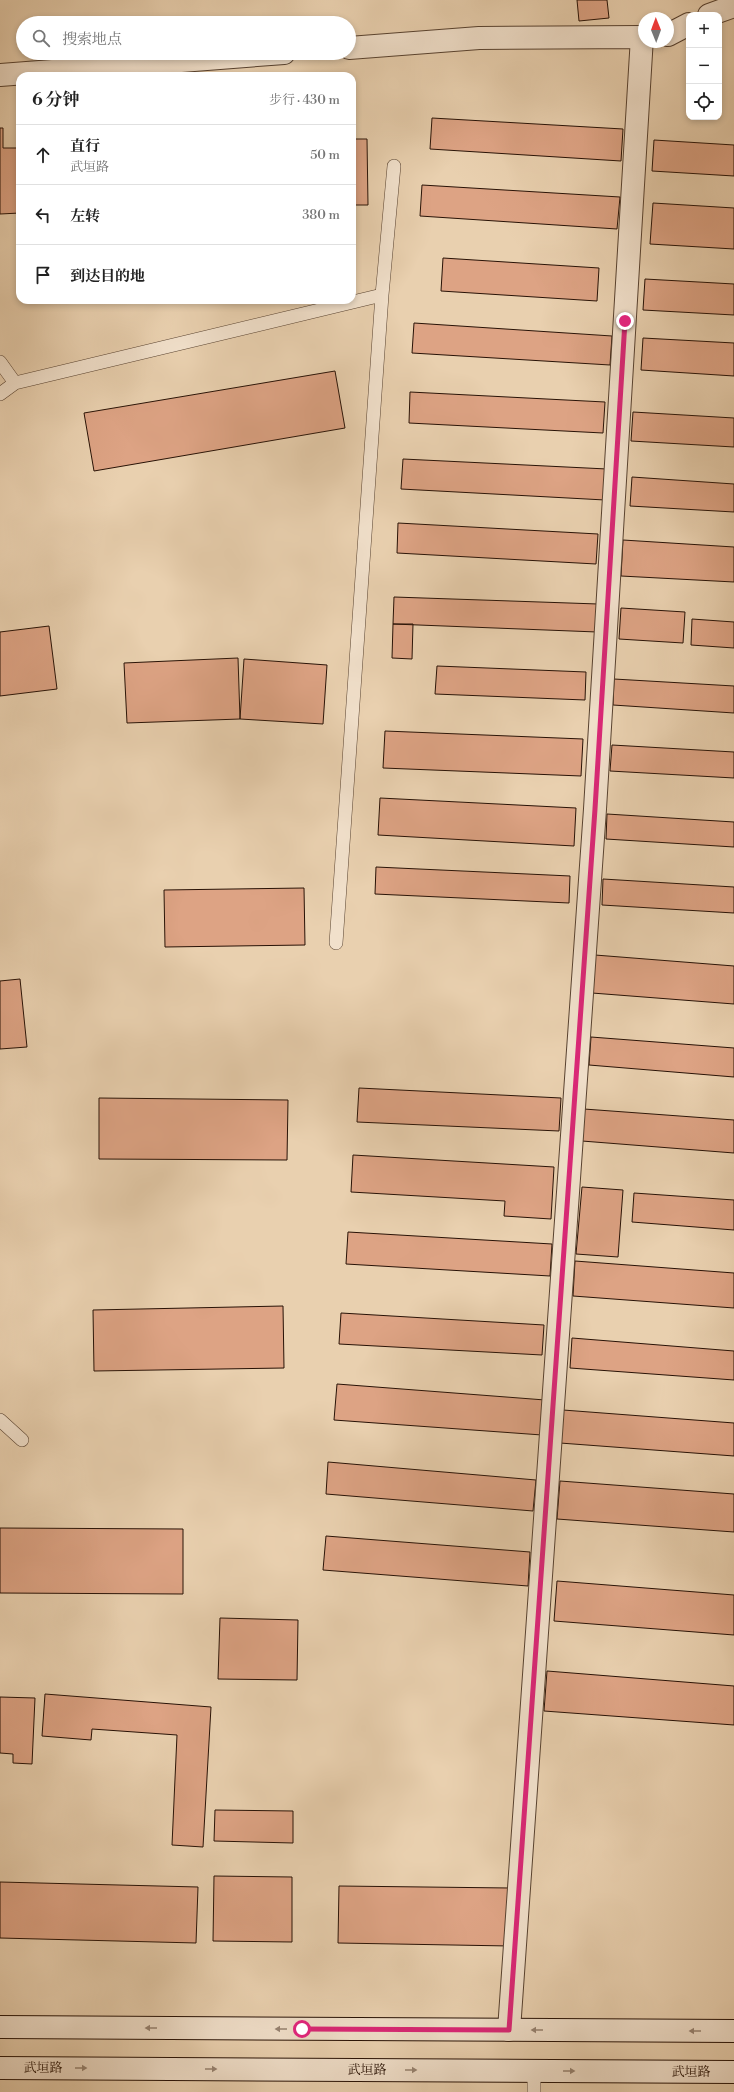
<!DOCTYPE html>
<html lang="zh">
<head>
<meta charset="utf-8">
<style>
  body { margin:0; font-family:"Libre Bodoni","Noto Serif SC",serif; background:#f2f2f2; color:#222 }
  .controls { position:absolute; right:12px; top:12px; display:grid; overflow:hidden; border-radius:8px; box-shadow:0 2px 6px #0003 }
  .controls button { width:36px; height:36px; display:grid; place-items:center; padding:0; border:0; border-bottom:1px solid #e0e0e0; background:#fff; color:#222; font:20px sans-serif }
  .compass { position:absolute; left:638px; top:12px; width:36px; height:36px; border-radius:50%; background:#fff; box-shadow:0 2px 6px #0003; rotate:359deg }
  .stop { position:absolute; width:12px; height:12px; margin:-9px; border:3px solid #db2777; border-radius:50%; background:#fff }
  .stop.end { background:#db2777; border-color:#fff; box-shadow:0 1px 4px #0008 }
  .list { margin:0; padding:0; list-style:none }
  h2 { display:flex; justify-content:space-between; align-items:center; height:52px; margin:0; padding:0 16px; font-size:17px }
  h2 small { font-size:13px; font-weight:400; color:#767676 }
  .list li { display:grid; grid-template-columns:26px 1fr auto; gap:12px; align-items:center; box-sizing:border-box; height:60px; padding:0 16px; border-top:1px solid #e0e0e0 }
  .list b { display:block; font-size:15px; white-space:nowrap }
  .list p { margin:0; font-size:13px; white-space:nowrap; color:#767676 }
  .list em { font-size:13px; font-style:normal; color:#767676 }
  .icon { flex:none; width:22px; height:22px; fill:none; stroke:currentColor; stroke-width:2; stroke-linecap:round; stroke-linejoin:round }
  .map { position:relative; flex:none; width:734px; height:2092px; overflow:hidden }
  .search { position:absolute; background:#fff; box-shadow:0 2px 6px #0003; left:16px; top:16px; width:340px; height:44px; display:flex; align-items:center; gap:10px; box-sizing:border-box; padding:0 14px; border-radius:22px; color:#767676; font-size:15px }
  .panel { position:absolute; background:#fff; box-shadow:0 2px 6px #0003; left:16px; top:72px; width:340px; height:232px; border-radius:12px }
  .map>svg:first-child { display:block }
  .building { fill:#dda384; stroke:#281206 }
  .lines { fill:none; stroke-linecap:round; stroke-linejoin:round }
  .lane-casing { stroke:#584230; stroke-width:14 }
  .street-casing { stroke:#584230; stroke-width:24 }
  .secondary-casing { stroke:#281206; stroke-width:24 }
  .lane { stroke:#f1e0cb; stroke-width:13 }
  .street { stroke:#f1e0cb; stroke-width:22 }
  .secondary { stroke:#f1e0cb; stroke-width:22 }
  .oneway { fill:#978372 }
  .route { stroke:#db2777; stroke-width:5 }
  .labels { text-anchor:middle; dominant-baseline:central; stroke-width:4; stroke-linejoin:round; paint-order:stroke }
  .street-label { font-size:13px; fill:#281206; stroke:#f1e0cb }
</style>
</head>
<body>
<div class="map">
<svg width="734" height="2092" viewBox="0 0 734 2092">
  <rect width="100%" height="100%" fill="#e9d0af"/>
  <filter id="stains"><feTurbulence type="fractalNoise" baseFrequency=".005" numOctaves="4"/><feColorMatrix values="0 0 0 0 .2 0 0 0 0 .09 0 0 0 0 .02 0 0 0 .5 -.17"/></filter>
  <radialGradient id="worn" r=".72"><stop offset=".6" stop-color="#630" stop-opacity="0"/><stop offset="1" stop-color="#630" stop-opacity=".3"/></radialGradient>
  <path class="building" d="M577,0H607L609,18L579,21Z
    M432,118L623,129L621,161L430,149Z
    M0,128H3V148H20V213L0,214Z
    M352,139H367L368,205H352Z
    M654,140L734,145V176L652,171Z
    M422,185L620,197L617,229L420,216Z
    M653,203L734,208V249L650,244Z
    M443,258L599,268L597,301L441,291Z
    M645,279L734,284V315L643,310Z
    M414,323L612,336L610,365L412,353Z
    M643,338L734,343V376L641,370Z
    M335,371L345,428L94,471L84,413Z
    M410,392L605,402L603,433L409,423Z
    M633,412L734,418V447L631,441Z
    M403,459L607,469L605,500L401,489Z
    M632,477L734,484V512L630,506Z
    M398,523L598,534L596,564L397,553Z
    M623,540L734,547V582L621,576Z
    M394,597L598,604L597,632L393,624Z
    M621,608L685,612L683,643L619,639Z
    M692,619L734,622V648L691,645Z
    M393,624H413L412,659L392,658Z
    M49,626L57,689L0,696V632Z
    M238,658L240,719L127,723L124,663Z
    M244,659L327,665L323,724L240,719Z
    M437,666L586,672L585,700L435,694Z
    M614,679L734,686V713L613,705Z
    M385,731L583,739L581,776L383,768Z
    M612,745L734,752V778L610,771Z
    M380,798L576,808L574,846L378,835Z
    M607,814L734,822V847L606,839Z
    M376,867L570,876L569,903L375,894Z
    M603,879L734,887V913L602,905Z
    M304,888L305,945L165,947L164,890Z
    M595,955L734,966V1004L592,993Z
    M20,979L27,1047L0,1049V981Z
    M591,1037L734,1048V1077L589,1065Z
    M359,1088L561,1098L559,1131L357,1122Z
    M99,1098L288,1100L287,1160L99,1159Z
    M584,1109L734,1120V1153L582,1141Z
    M353,1155L554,1167L551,1219L504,1216L505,1201L351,1192Z
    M582,1187L623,1190L618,1257L576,1254Z
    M634,1193L734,1200V1230L632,1222Z
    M348,1232L552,1244L550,1276L346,1264Z
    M575,1261L734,1273V1308L573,1296Z
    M283,1306L284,1368L94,1371L93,1310Z
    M341,1313L544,1325L542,1355L339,1344Z
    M572,1338L734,1351V1380L570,1368Z
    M337,1384L545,1400L542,1435L334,1420Z
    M563,1410L734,1423V1456L560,1443Z
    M328,1462L536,1480L533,1511L326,1494Z
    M560,1481L734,1494V1532L557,1519Z
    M0,1528L183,1529V1594L0,1593Z
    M326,1536L530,1552L528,1586L323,1570Z
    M557,1581L734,1595V1635L554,1621Z
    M220,1618L298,1620L297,1680L218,1679Z
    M547,1671L734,1686V1725L544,1711Z
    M45,1694L211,1707L203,1847L172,1845L177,1735L92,1729L91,1740L42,1736Z
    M0,1697L35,1698L32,1764L13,1763V1754L0,1753Z
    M215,1810L293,1811V1843L214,1841Z
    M214,1876L292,1877V1942L213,1941Z
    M0,1882L198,1887L196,1943L0,1938Z
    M339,1886L510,1888V1946L338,1943Z"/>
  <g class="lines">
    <g class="lane-casing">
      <path id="lane" d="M0,362L15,383
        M0,394L15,383L382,295
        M336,943L382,295L394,166
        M0,1420L22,1440
        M534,2092V2071"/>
    </g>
    <g class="street-casing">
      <path id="street" d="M709,15L734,6
        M668,35L689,24
        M349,48L479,38L644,37
        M0,75L284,53
        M509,2030L595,809L642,37"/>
    </g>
    <g class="secondary-casing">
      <path id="secondary" d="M0,2027L734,2031
        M0,2068L734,2072"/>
    </g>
    <use href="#lane" class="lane"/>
    <use href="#street" class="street"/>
    <use href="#secondary" class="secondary"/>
  </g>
  <defs><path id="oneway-solid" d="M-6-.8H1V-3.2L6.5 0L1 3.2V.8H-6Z"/></defs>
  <g class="oneway">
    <use href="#oneway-solid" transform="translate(151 2028) rotate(-180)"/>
    <use href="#oneway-solid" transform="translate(281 2029) rotate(-180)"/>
    <use href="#oneway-solid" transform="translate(537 2030) rotate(-180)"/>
    <use href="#oneway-solid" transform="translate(695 2031) rotate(-180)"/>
    <use href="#oneway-solid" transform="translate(81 2068)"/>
    <use href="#oneway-solid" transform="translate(211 2069)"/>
    <use href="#oneway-solid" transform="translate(411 2070)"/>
    <use href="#oneway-solid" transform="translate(569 2071)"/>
  </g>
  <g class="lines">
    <path class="route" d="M302,2029L509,2030L595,809L625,321"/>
  </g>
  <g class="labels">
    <g class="street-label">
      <text x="43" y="2068">武垣路</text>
      <text x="367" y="2070">武垣路</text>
      <text x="691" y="2072">武垣路</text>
    </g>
  </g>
  <rect width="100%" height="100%" filter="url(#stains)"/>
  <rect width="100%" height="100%" fill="url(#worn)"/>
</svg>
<div class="controls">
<button>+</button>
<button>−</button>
<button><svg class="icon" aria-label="locate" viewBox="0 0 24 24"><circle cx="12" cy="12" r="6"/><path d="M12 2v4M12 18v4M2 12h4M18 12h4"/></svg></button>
</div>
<svg class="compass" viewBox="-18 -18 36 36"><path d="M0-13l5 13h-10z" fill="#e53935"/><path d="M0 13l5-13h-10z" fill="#767676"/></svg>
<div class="stop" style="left:302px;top:2029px"></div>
<div class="stop end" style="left:625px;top:321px"></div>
<div class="search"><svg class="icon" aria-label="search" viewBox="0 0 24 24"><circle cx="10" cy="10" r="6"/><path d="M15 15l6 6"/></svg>搜索地点</div>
<section class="panel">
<h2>6 分钟<small>步行 · 430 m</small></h2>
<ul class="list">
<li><svg class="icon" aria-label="ahead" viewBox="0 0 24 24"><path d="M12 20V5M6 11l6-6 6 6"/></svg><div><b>直行</b><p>武垣路</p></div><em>50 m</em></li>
<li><svg class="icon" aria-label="left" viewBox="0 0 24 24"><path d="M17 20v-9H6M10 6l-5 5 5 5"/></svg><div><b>左转</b></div><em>380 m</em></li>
<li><svg class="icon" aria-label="arrive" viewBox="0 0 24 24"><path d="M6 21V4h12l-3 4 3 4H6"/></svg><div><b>到达目的地</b></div></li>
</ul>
</section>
</div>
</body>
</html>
